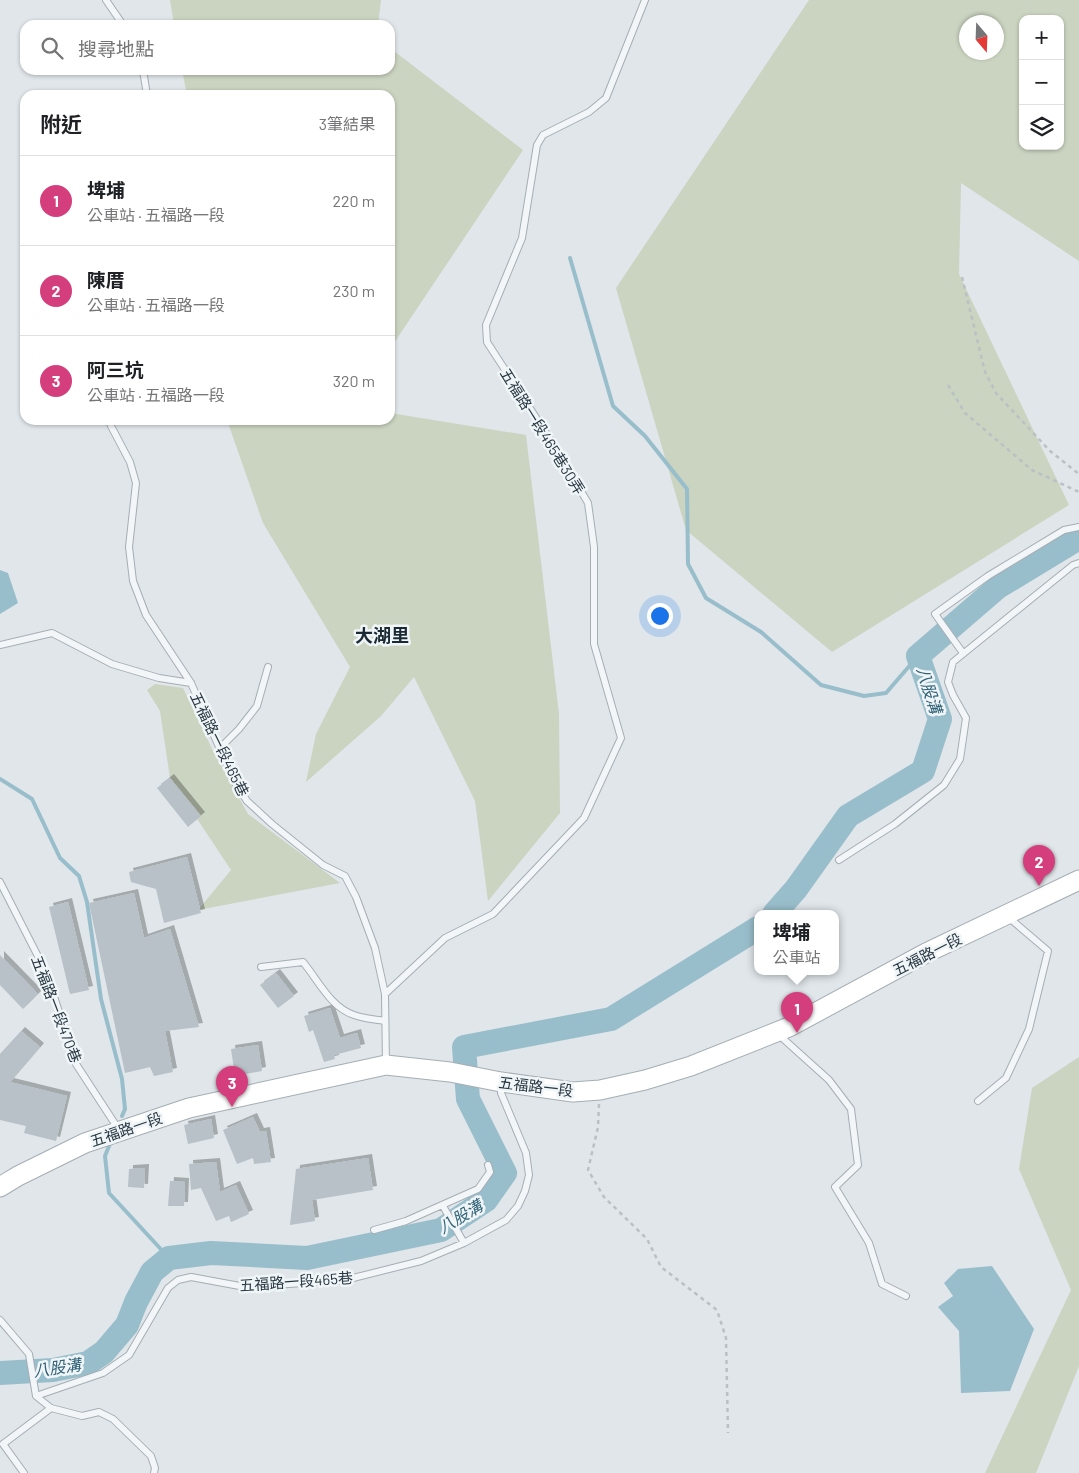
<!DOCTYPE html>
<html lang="zh-TW">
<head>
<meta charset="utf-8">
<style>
  body { margin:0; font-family:Barlow,"Noto Sans TC",sans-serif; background:#f2f2f2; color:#202124 }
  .controls { position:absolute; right:15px; top:15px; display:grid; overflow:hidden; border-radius:10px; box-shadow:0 1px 4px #0004 }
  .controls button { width:45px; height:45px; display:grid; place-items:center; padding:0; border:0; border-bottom:1px solid #e0e0e0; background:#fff; color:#202124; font:25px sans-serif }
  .compass { position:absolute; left:959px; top:15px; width:45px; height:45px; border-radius:50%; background:#fff; box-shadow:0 1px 4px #0004; rotate:161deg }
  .you { position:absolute; left:659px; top:615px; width:18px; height:18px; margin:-12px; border:4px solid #fff; border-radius:50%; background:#1a73e8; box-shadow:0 0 0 8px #1a73e833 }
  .badge { display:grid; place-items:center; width:32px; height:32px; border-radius:50%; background:#d53e7c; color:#fff; font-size:16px; font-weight:700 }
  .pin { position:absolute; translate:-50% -41px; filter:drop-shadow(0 1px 2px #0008) }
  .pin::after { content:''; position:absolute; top:26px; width:18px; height:15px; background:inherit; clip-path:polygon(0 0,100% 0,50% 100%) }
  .popup { position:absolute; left:754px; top:910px; width:85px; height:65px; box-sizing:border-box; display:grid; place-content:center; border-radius:10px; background:#fff; filter:drop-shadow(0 1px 4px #0005); font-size:16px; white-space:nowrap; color:#757577 }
  .popup b { font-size:19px; color:#202124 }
  .popup::after { content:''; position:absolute; left:50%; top:100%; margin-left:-10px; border:10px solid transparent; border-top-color:#fff }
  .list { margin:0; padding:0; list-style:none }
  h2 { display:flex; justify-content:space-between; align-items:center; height:65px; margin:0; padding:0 20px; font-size:21px }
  h2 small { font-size:16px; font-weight:400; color:#757577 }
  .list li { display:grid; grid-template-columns:32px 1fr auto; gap:15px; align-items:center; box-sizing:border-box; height:90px; padding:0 20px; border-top:1px solid #e0e0e0 }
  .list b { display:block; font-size:19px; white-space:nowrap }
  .list p { margin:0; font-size:16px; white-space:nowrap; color:#757577 }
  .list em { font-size:16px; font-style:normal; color:#757577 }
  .icon { flex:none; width:28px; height:28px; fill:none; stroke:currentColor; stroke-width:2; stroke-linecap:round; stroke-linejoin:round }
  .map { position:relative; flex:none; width:1079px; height:1473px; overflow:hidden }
  .search { position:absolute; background:#fff; box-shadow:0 1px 4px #0004; left:20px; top:20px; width:375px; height:55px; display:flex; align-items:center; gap:12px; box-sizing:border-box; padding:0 18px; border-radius:15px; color:#757577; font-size:19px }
  .panel { position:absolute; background:#fff; box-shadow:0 1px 4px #0004; left:20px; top:90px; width:375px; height:335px; border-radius:15px }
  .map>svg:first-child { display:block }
  .green { fill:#cad4c0; fill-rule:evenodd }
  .water { fill:#99becb }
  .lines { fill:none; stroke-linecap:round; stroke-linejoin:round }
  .stream { stroke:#99becb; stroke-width:4 }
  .river { stroke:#99becb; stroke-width:24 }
  .building { fill:#b7c1c7; filter:url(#shadow) }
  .lane-casing { stroke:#a5aeb4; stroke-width:8 }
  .secondary-casing { stroke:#a5aeb4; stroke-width:21 }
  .path { stroke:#bac1c5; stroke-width:2.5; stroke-dasharray:4 4; stroke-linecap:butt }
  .lane { stroke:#f3f6f8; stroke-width:6 }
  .secondary { stroke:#fff; stroke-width:19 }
  .labels { text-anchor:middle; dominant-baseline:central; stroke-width:5; stroke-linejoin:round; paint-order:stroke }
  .street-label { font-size:15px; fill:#283842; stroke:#f0f5f7 }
  .water-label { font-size:16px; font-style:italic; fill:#306378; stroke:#f0f5f7 }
  .quarter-label { font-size:18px; font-weight:bold; fill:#1a2933; stroke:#f0f5f7 }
</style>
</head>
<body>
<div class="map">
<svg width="1079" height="1473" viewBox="0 0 1079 1473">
  <defs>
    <filter id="shadow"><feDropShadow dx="4" dy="-4" stdDeviation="0" flood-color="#0004"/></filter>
  </defs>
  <rect width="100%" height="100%" fill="#e0e6ea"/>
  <path class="green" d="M170,0H381L378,25H174Z
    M809,0H1079V261L961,183L959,274L1069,505L832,652L686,530L616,288ZM1023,19H1060V146H1023ZM996,22V52H966V22Z
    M390,48L523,150L390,349V95H187L182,70H390Z
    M390,413L526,435L559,714L560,813L488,901L475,801L414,677L381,716L306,782L316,734L350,667L263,523L227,420H390Z
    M155,684L183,688L212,749L248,814L340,883L198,910L231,870L170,778L160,711L147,690Z
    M1079,1057V1366L1036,1473H985L1071,1290L1019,1169L1032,1088Z"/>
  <path class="water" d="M0,570L8,573L18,603L0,614Z
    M992,1266L1034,1329L1010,1391L961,1393L959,1331L938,1307L953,1296L944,1283L958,1269Z"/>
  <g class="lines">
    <path class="stream" d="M570,258L613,406L645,436L687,489L688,564L706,598L761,632L821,685L864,696L886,693L918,656
      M0,779L32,799L60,858L79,876L87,902L101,999L122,1079L125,1109L122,1116
      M111,1141L105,1156L109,1193L169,1258"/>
    <path class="river" d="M774,914L796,889L848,816L923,771L940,719L918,656L998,587L1079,538
      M0,1373L53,1370L88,1363L104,1352L127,1325L136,1302L152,1272L169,1258L211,1253L307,1258L441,1230L486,1200L505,1173L468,1099L464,1047L611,1019L758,928"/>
  </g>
  <path class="building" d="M170,778L201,816L188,827L157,788Z
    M187,857L201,913L164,923L156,889L131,882L129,872Z
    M134,893L144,938L170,929L199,1027L165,1031L173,1072L154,1076L150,1067L125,1073L89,903Z
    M68,902L89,990L70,994L49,907Z
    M0,955L38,994L23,1009L0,985Z
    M276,973L294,996L278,1008L260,985Z
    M330,1008L340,1038L357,1033L361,1048L334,1055L335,1059L324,1062L313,1030L309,1032L304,1016Z
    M21,1031L40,1047L10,1082L67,1096L56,1141L24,1133L26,1126L0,1120V1054Z
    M258,1045L262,1071L235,1076L231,1049Z
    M253,1117L260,1132L266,1131L271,1162L254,1164L253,1158L237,1164L223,1130Z
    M211,1119L214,1138L188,1144L184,1125Z
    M368,1158L373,1190L312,1200L315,1221L290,1225L296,1169Z
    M216,1162L220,1192L236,1185L249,1214L231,1222L229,1216L216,1221L201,1188L191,1190L189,1164Z
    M145,1168L144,1188L128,1187L129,1169Z
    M170,1181L185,1182L184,1206H168Z"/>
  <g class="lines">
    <g class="lane-casing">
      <path id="lane" d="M106,0L123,25
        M143,70L147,95
        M109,420L111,426L130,462L136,483L129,547L133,581L146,615L191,683L234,781L247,801L272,824L323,865L345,876L356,897L375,948L385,994L386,1064
        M0,645L52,633L112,664L159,678L191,683
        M963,653L935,614L988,576L1064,530L1079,527
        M220,748L239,729L257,706L268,667
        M839,860L895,824L944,785L960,759L966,718L953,695L948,682L953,662L1073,565L1079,563
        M0,882L46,972L76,1064L119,1130
        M261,967L303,962C318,980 331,1008 354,1015C364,1019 375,1019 385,1021
        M385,994L445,938L493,914L584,818L621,738L594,644V547L588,503L555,447L487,342L486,325L522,238L537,145L543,135L589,112L606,98L645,0
        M779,1035L829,1080L851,1109L858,1165L835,1187L869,1243L882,1284L906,1296
        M978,1101L1006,1078L1029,1029L1048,951L1007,916
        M443,1206L464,1243
        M374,1230L406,1221L478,1189L490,1172L488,1165
        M0,1320L29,1354L36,1396L51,1408L82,1416L99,1412L113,1419L151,1456L155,1468L154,1473
        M36,1396L103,1373L129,1355L168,1288L178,1280L191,1277L245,1287L345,1280L421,1261L464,1243L506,1220L518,1206L525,1191L529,1175L526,1153L501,1093V1085
        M24,1473L3,1444L51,1408"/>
    </g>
    <g class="secondary-casing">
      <path id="secondary" d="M0,1187L18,1176L85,1143L189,1108L386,1065L450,1072L501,1082L573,1092L600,1090L645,1080L691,1066L789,1027L926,953L1079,880"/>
    </g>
    <path class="path" d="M962,277L985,372L996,393L1050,451L1079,474
      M948,385L965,413L1032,470L1079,492
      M599,1104L598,1127L588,1170L604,1197L647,1239L661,1267L717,1310L726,1338L728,1433"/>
    <use href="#lane" class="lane"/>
    <use href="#secondary" class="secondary"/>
  </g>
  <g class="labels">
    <g class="street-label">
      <text transform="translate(543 431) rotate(58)">五福路一段465巷30弄</text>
      <text transform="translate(220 744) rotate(64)">五福路一段465巷</text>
      <text transform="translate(927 954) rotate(-27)">五福路一段</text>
      <text transform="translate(57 1009) rotate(69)">五福路一段470巷</text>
      <text transform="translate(536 1086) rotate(7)">五福路一段</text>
      <text transform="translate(126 1129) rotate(-19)">五福路一段</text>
      <text transform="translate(296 1281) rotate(-4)">五福路一段465巷</text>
    </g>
    <g class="water-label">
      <text transform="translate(930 690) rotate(72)">八股溝</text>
      <text transform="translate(460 1216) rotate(-31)">八股溝</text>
      <text transform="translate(57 1367) rotate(-8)">八股溝</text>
    </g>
    <g class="quarter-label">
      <text x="382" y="635">大湖里</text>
    </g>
  </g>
</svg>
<div class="controls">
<button>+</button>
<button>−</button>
<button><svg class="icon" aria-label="layers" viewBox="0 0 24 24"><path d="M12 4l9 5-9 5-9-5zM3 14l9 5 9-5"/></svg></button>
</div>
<svg class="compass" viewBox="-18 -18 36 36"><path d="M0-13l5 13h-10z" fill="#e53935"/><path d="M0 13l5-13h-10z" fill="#757577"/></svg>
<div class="you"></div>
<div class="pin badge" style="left:797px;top:1033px">1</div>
<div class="popup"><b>埤埔</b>公車站</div>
<div class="pin badge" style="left:1039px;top:886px">2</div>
<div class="pin badge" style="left:232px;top:1107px">3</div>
<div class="search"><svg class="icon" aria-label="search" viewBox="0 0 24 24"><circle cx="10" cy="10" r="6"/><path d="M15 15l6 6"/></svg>搜尋地點</div>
<section class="panel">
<h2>附近<small>3筆結果</small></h2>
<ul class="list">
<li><span class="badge">1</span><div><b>埤埔</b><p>公車站 · 五福路一段</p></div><em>220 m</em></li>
<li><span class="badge">2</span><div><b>陳厝</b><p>公車站 · 五福路一段</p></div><em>230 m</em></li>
<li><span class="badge">3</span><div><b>阿三坑</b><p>公車站 · 五福路一段</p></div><em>320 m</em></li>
</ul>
</section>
</div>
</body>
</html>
